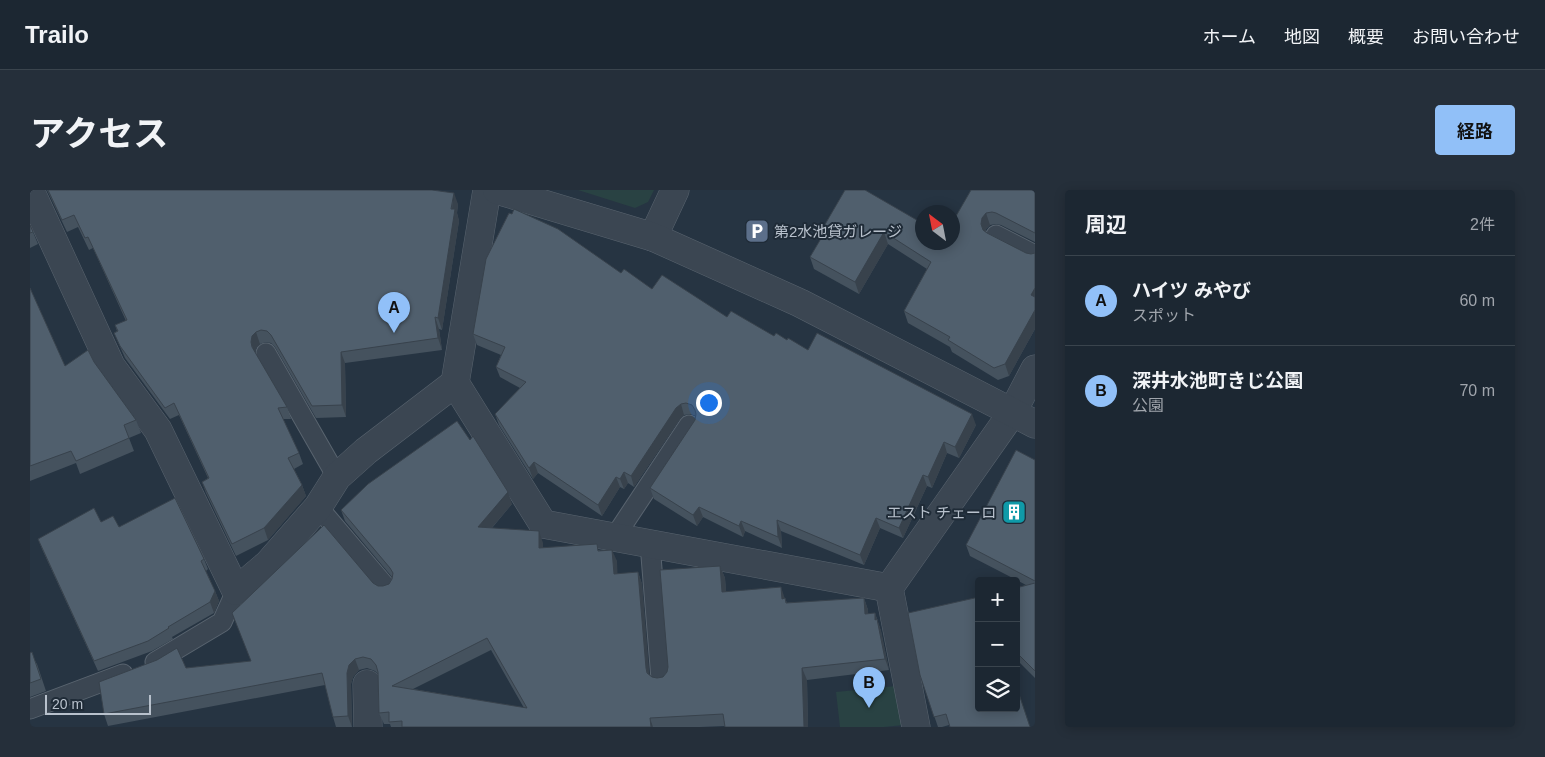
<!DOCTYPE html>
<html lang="ja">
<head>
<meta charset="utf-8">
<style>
  body { margin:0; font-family:Helvetica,"Noto Sans JP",sans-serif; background:#252f3a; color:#f1f3f6 }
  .controls { position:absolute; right:15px; bottom:15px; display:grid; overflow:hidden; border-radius:5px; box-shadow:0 2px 12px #0003 }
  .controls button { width:45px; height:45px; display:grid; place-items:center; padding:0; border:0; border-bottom:1px solid #3a444d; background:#1c2732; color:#f1f3f6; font:25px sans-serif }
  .compass { position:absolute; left:885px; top:15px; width:45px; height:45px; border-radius:50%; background:#1c2732; box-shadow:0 2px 12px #0003; rotate:328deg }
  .scale { position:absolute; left:15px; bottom:12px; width:106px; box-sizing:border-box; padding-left:5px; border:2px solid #b8c1cc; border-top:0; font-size:14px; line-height:18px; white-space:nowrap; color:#b8c1cc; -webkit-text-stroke:4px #1f2b37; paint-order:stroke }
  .you { position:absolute; left:678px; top:212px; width:18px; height:18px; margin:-12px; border:4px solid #fff; border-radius:50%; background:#1a73e8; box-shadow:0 0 0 8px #1a73e833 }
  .badge { display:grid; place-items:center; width:32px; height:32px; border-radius:50%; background:#91c0f8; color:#111; font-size:16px; font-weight:700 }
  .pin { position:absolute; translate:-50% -41px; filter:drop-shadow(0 1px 2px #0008) }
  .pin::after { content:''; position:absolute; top:26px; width:18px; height:15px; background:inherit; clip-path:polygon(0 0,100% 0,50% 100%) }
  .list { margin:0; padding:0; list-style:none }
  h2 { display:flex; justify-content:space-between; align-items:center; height:65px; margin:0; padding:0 20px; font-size:21px }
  h2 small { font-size:16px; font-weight:400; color:#a0a5ac }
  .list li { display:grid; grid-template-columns:32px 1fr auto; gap:15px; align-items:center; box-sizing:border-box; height:90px; padding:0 20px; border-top:1px solid #3a444d }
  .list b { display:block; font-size:19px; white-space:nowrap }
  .list p { margin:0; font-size:16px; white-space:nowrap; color:#a0a5ac }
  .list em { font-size:16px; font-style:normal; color:#a0a5ac }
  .icon { flex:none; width:28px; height:28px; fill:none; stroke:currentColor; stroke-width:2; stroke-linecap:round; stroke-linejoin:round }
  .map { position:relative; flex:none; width:1005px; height:537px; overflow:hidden; border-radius:5px }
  header { display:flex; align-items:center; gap:30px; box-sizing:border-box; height:70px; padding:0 25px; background:#1c2732; border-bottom:1px solid #3a444d }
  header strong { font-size:24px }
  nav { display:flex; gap:28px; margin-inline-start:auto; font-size:18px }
  .intro { display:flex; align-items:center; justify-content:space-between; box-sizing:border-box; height:120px; padding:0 30px }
  h1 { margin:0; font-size:35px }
  .button { padding:12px 22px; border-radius:5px; background:#91c0f8; color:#111; font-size:18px; font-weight:700 }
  main { display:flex; gap:30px; padding:0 30px }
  aside { flex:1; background:#1c2732; border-radius:5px; box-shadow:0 2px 12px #0003 }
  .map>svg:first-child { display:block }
  .green { fill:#294243 }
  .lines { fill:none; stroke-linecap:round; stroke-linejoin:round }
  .service-casing { stroke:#59646f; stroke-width:21 }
  .minor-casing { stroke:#59646f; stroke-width:29 }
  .tertiary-casing { stroke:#59646f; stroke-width:29 }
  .service { stroke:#3b4652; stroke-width:19 }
  .minor { stroke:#3b4652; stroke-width:28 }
  .tertiary { stroke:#3b4652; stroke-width:28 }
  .wall { fill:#45525e; fill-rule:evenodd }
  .shaded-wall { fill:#38424c }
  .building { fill:#505f6d; stroke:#38424c; fill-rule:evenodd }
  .labels { text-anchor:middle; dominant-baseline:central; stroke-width:4; stroke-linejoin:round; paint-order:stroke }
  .poi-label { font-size:15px; fill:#b8c1cc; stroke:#1f2b37; text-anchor:start }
</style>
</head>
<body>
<header>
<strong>Trailo</strong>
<nav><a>ホーム</a><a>地図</a><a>概要</a><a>お問い合わせ</a></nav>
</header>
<div class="intro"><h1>アクセス</h1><a class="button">経路</a></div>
<main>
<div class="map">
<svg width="1005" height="537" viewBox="0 0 1005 537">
  <rect width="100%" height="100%" fill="#263442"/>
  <path class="green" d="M548,0H624L618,12L605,18Z
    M866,496L874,535L854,537H810L806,502Z"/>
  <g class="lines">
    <g class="service-casing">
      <path id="service" d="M966,45L1005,65
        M236,163L307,287
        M288,317L356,397
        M584,348L659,235
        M620,354L631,489
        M125,472L192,432L206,401
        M0,519L93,484"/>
    </g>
    <g class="minor-casing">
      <path id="minor" d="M0,0L81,176L128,240L206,401L238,374L288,317L307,287L336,261L425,193L457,0
        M623,47L645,0
        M425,193L513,334L859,398L982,223L1005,179
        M859,398L886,537
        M337,494L338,537"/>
    </g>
    <g class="tertiary-casing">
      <path id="tertiary" d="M467,0L623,47L770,113L1005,234"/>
    </g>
    <use href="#service" class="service"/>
    <use href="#minor" class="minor"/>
    <use href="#tertiary" class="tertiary"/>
  </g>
  <path class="wall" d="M17,0H402L428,14L427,23L429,31L412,140L409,139L412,160L315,173L316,227L286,228L245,157L241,153L236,152L230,154L226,158L225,162L257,217L261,229H253L269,263L273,274L264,279L272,295L276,306L238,350L206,366L176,303L172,292L178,288L149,225L140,229L95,168L84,143L87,141L85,135L96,131L63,58L59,60L48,37L37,42Z
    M815,0L922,52V33L1005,0V52L971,35L966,34L960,35L956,39V42L996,63L1001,64L1005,63V139L979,186L968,190L922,162L920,157L878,133L874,121L897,79L858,54L829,104L784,79L780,67L792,47L790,43Z
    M0,35L8,54L0,58Z
    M591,83L622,99L744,146L757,150L778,160L946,235L929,268L917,263L902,298L897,296L873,348L850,338L834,375L751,341L752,358L715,341L713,347L673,327L667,336L624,309L620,298L665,230L666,226L660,224L654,225L650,229L604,297L598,293L594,299L590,297L572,326L508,283L503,289L469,235L465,224L490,198L470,187L466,177L471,165L447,155L443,144Z
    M0,98L35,176L64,172L106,230L111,243L99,248L104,261L50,284L46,273L0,291Z
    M1005,270V488L986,469V398L996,395L940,366L936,355Z
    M482,314L462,338L513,353V358L569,360L587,371V384L608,382L612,394L619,485L622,487L627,488L633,487L637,482L690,376L695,388L696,402L755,408L757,413L834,408L838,420V424L845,423L851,441L859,480L777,490L778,537H695V536L670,537H361L360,534H354L349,523L348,484L345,481L337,478L329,480L323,487L321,494L322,537H306L303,527L295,495L78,536L74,524L156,478L221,471L343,393L348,396H353L359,394L362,387L315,331L311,320ZM461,460L494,518L383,499Z
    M71,332L89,337L174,369L178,379L176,381L185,401L189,411L184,423L142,447L143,449L122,461L68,481L12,359L8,349Z
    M949,407L919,535L912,537H908L890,485Z
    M0,463L7,474L16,501L0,507Z"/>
  <path class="shaded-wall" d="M424,3L428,14L427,23L429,31L412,140L408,128Z
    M956,23L960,35L956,39L955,46L951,34L952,28Z
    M854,42L858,54L829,104L825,92Z
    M1005,98V116L1001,105Z
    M1005,120V139L979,186L975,174Z
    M405,127L409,139L412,160L408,148Z
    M226,142L230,154L226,158L225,163L226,169L221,152L222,146Z
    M311,162L315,173L316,227L312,215Z
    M651,214L654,225L650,229L604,297L601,286L646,218Z
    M942,224L946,235L929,268L925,257Z
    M914,252L917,263L902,298L898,287Z
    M504,272L508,283L503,289L499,278Z
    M594,282L598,293L594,299L590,289Z
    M893,285L897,296L873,348L869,338Z
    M586,287L590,297L572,326L568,315Z
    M272,295L276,306L238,350L234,338Z
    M478,302L482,314L453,348L448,337Z
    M669,317L673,327L667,336L663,325Z
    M846,328L850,338L834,375L830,365Z
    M747,330L751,341L752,358L748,347Z
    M711,331L715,341L713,347L709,336Z
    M509,341L513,353V370L509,358Z
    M582,360L587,371L588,396L584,384Z
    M690,376L695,388L697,414L692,402Z
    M608,382L612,394L620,490L616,478Z
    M751,397L755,409H752Z
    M185,401L189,411L184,423L180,412Z
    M834,408L838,420L839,436L835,424Z
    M845,423L851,441L859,480L855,469L845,430Z
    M325,469L329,480L323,487L321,494L322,537L318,526L317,483L319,475Z
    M772,478L777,490L778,537H774Z
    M620,528L623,537H621Z"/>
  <path class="building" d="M18,0H402L424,3L421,19H425L408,128L405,127L408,148L311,162L312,215L282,216L241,145L237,141L231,140L226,142L222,146L221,152L222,157L257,217L248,218L269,263L258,268L272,295L234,338L202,354L172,292L179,288L144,213L135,218L90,156L84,143L88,141L85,135L97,130L58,47L55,48L44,25L32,30Z
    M815,0H835L892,33V52H922V33L941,0H1005V43L966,23L962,22L956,23L952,28L951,34L953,40L957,43L996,63L1001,64L1005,63V98L1001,105L1005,107V120L975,174L964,178L918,150L920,147L874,121L901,72L854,42L825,92L780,67L793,45L790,43Z
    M484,19L528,39L591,83L594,79L622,99L632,85L697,127L701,121L744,146L746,143L757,150L758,148L778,160L787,143L942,224L925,257L914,252L898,287L893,285L869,338L846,328L830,365L747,330L748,347L711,331L709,336L669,317L663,325L620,298L665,230L666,224L665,220L662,215L656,213L651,214L646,218L601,286L594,282L590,289L586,287L568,315L504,272L499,278L465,224L496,192L466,177L475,157L443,144L456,69L479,23L482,24Z
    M0,35L3,42L0,43Z
    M0,98L35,176L58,160L64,172L106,230L94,235L99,248L46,271L41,261L0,276Z
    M427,231L440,250L443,246L478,302L448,337L509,341V358L567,354L568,361L582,360L584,384L608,382L616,478L617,483L622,487L627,488L633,487L637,482L638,477L630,380L690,376L692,402L751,397L752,409L755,408L756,413L834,408L835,424L845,423V430L847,429L855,469L772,478L774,537H695L693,524L620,528L621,537H372V531L359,532V522L349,523L348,482L346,475L341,469L333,467L325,469L319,475L317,483L318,526L303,527L292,483L74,524L69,492L127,470L147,458L156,478L221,471L202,423L294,335L343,393L348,396H353L359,394L362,389L363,383L360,378L311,320L338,294ZM457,448L497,518L362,496Z
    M986,260L1005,270V391L936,355Z
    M145,308L174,369L171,371L185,401L180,412L138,437L139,438L118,451L64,471L8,349L64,318L71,332L83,326L89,337Z
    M1005,393V481L986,462V398Z
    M949,407V518H986V495L1000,537H920L916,524L904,527L890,485L878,423Z
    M2,462L11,489L0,493V463Z"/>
  <defs>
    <g id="parking-square" transform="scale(1.25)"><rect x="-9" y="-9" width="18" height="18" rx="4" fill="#5c6f8a" stroke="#1f2b37"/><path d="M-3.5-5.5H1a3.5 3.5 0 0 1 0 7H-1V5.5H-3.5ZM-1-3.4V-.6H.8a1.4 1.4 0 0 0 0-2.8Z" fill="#fff"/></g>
    <g id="building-square" transform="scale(1.25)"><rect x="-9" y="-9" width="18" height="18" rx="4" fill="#0f9aa8" stroke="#1f2b37"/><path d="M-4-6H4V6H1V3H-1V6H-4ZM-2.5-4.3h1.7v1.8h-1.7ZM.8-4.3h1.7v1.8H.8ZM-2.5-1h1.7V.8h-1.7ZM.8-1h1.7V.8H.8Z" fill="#fff"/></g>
  </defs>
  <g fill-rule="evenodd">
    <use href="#parking-square" x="727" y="41"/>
    <use href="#building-square" x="984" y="322"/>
  </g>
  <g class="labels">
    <g class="poi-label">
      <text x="744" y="41">第2水池貸ガレージ</text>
      <text x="966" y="322" text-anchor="end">エスト チェーロ</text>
    </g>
  </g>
</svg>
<div class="controls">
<button>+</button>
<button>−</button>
<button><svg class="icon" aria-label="layers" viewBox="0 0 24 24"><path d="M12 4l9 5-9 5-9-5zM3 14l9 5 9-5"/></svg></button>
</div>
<svg class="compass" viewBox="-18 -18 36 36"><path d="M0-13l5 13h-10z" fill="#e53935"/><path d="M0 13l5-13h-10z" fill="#a0a5ac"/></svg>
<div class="scale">20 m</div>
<div class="you"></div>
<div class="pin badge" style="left:364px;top:143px">A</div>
<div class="pin badge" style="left:839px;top:518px">B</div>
</div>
<aside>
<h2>周辺<small>2件</small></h2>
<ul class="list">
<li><span class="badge">A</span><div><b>ハイツ みやび</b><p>スポット</p></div><em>60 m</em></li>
<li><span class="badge">B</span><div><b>深井水池町きじ公園</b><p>公園</p></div><em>70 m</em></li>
</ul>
</aside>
</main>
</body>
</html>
